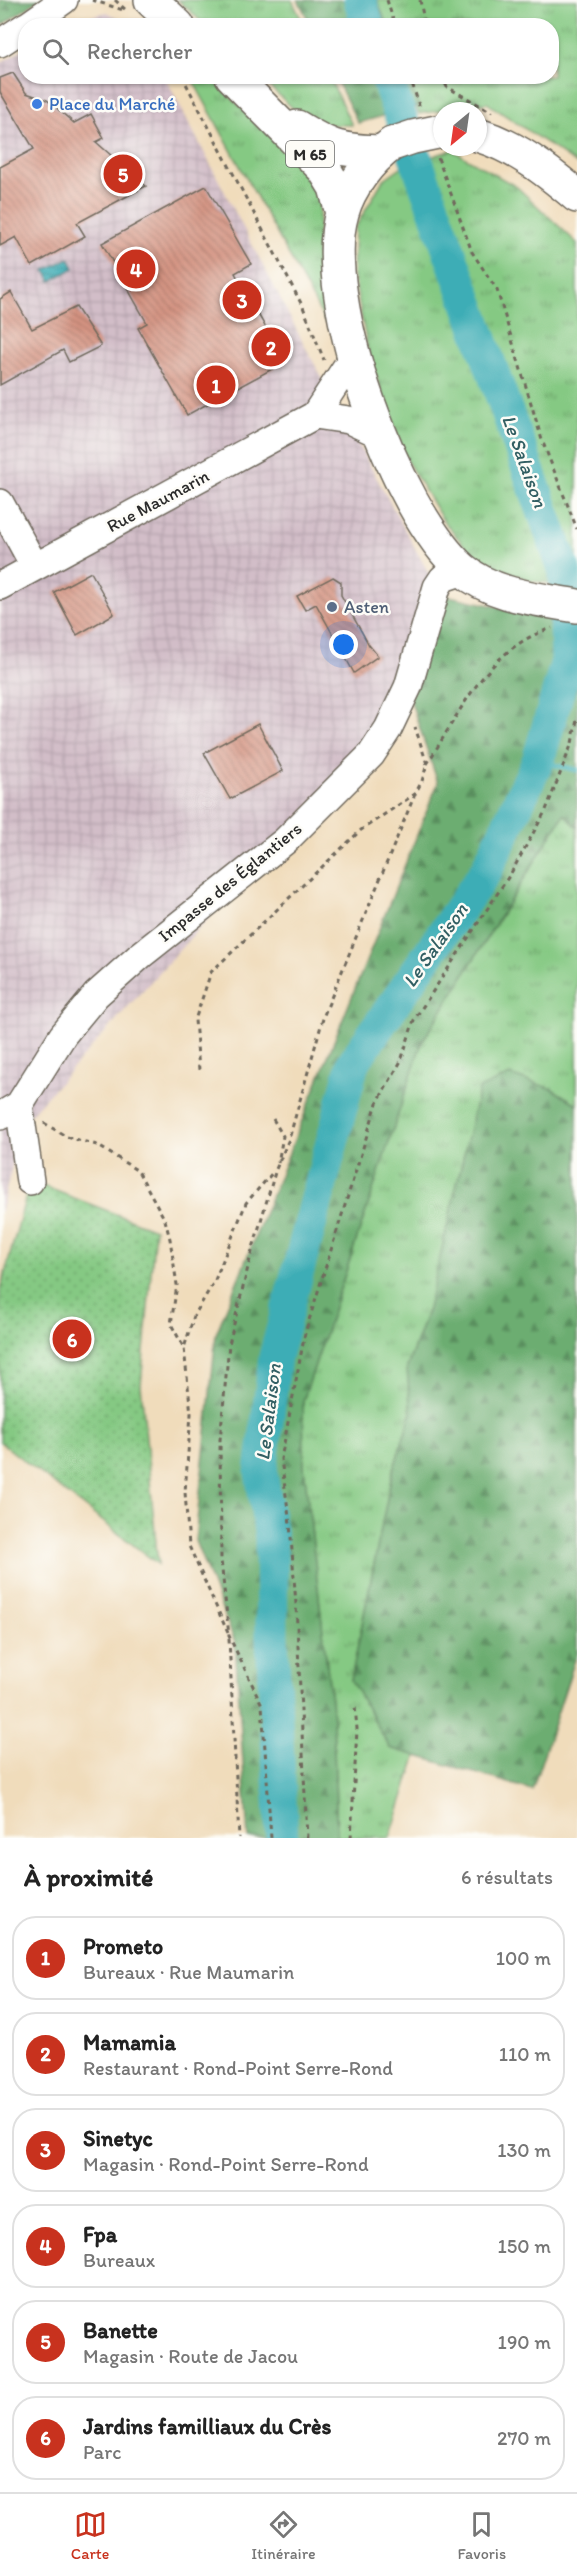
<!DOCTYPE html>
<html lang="fr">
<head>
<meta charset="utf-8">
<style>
  body { margin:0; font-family:Itim,sans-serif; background:#f2f2f2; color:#222 }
  .compass { position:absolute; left:433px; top:102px; width:54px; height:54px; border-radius:50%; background:#fff; box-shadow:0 2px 4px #0004; rotate:209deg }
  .you { position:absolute; left:344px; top:645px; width:21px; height:21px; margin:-15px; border:4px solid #fff; border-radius:50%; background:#1a73e8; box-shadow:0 0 0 9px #1a73e833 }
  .badge { display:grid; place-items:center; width:39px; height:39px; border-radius:50%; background:#c8321e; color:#fff; font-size:20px; font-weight:700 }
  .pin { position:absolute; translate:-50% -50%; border:3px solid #fff; box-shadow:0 2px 6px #0006 }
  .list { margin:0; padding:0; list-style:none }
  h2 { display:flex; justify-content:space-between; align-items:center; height:78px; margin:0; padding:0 24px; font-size:26px }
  h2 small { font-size:20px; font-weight:400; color:#767676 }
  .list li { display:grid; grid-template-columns:39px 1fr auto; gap:18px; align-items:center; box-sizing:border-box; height:84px; margin:0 12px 12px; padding:0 12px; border:2px solid #e0e0e0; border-radius:24px }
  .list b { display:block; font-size:22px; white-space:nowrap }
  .list p { margin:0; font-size:20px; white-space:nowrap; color:#767676 }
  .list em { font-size:20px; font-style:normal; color:#767676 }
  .icon { flex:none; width:33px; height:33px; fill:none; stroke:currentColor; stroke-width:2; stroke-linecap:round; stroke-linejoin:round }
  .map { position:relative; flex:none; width:577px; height:1838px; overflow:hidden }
  .search { position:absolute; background:#fff; box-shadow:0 2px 4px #0004; left:18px; right:18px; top:18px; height:66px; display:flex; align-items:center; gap:15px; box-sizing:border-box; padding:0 21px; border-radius:24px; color:#767676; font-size:22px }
  .sheet { height:654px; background:#fff }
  nav { display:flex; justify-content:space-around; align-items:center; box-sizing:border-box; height:84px; border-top:2px solid #e0e0e0; background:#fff; font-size:16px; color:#767676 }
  nav a { display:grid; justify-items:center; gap:3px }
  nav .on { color:#c8321e }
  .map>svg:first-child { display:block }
  .industrial { fill:url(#industrial-grid) }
  .grass { fill:url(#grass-tufts); stroke:#587a57; stroke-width:1.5 }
  .forest { fill:url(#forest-firs); stroke:#4c6c4e; stroke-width:1.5 }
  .garden { fill:url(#garden-dots); stroke:#587a57; stroke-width:1.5 }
  .water { fill:url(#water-rules); stroke:#346c70; stroke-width:1.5 }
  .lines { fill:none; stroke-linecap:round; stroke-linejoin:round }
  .stream { stroke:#3cadb6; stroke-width:5 }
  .river { stroke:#3cadb6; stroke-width:33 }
  .building { fill:url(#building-back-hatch) }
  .minor-casing { stroke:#70695d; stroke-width:30 }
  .major-casing { stroke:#70695d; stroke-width:36 }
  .path { stroke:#70695d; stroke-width:3; stroke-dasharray:4.5 4.5; stroke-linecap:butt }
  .minor { stroke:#fff; stroke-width:27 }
  .major { stroke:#fff; stroke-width:33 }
  .major-bridge-casing { stroke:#70695d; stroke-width:36; stroke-linecap:butt }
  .major-bridge { stroke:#fff; stroke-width:33 }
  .shop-dot { fill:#3f7fe0; stroke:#fdfcf7; stroke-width:2 }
  .service-dot { fill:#5c6f8a; stroke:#fdfcf7; stroke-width:2 }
  .labels { text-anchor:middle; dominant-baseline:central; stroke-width:5; stroke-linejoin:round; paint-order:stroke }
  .shield { fill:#fdfcf7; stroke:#6a6a68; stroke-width:1.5 }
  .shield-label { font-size:16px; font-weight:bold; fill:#2b2b2b }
  .shop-label { font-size:18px; fill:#366cbe; stroke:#fdfcf7; text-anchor:start }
  .street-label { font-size:18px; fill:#2b2b2b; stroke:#fdfcf7 }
  .service-label { font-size:18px; fill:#4e5e75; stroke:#fdfcf7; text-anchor:start }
  .water-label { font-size:20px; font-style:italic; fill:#325f63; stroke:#fdfcf7 }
</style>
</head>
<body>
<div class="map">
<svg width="577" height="1838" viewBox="0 0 577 1838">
  <defs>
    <pattern id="industrial-grid" width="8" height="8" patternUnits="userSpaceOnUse" patternTransform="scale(1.5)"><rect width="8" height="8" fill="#d2bdc8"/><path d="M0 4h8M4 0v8" fill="none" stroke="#b4a3ac"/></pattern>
    <pattern id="grass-tufts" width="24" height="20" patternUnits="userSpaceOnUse" patternTransform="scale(1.5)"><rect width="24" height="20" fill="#85c983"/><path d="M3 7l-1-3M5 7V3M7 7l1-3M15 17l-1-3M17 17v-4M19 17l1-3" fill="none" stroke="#6da36b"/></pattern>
    <pattern id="forest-firs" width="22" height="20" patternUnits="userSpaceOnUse" patternTransform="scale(1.5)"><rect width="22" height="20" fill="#6cad71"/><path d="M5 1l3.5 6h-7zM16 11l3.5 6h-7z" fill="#598d5d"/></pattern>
    <pattern id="garden-dots" width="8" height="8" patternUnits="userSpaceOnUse" patternTransform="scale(1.5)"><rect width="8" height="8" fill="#85c983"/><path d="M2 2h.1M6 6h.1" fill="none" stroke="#6da36b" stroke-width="1.8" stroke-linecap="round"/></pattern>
    <pattern id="water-rules" width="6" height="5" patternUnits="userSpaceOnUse" patternTransform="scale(1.5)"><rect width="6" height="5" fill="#3cadb6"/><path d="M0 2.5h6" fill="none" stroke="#338d94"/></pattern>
    <pattern id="building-back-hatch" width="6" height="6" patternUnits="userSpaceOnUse" patternTransform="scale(1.5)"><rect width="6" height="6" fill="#d49381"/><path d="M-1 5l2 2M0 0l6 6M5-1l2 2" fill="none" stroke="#ac786a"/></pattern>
  </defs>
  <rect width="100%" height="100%" fill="#fdfcf7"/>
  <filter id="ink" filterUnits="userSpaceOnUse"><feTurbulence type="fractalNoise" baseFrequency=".0167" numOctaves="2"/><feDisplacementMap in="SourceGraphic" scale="12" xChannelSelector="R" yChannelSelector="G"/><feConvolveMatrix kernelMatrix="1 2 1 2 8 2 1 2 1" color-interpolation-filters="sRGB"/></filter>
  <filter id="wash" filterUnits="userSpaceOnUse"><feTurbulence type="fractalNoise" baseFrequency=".008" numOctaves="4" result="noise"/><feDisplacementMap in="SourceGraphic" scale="24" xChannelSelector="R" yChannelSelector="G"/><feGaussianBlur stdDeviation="1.35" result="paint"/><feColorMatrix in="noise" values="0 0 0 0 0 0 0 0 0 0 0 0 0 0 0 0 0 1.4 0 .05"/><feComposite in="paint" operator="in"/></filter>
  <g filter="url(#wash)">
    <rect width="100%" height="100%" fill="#f0dcbb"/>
    <path class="industrial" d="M107,12L131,25H62L66,23Z
      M25,48L26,76L165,77L308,352L440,594L409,696L23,1123L0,1214V63Z"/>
    <path class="grass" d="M178,0H292L304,25H205Z
      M376,0H577V164L487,103L419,114L405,77L552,76V26L385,25Z
      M191,77H209L300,163L320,199L317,256L326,304V323Z
      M259,77H329L352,125H311Z
      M452,150L517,187L577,243V586L531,581L476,559L444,522L407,461L369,356L353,272L355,228L383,180L404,165Z
      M565,813L577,827V1104L552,1089L428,1309L407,1367L411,1415L392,1474L351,1680L390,1748L417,1754L390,1838H337L333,1718L304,1467L303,1401L422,1042Z"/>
    <path class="forest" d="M0,0H39L0,26Z
      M298,0H377L387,25H311Z
      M335,77H407L419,106L358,123Z
      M440,594L577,624V827L564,814L422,1042L303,1401L304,1467L333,1718L337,1838H248L235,1642L195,1541L216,1334L438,783L409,696Z
      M510,1075L552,1089L577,1104V1654L532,1790L390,1748L351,1680L392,1474L411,1415L407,1368L428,1309L479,1089Z"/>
    <path class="garden" d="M30,1181L155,1229L141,1385L158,1564L0,1442V1292Z"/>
    <path class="water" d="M69,258L74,268L51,281L45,270Z"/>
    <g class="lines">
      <path class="stream" d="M538,761L577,770"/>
      <path class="river" d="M360,0L368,26
        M282,1838L272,1638L271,1537L261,1472L275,1357L353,1063L486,871L538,761L567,661L565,572L386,76"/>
    </g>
    <g id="blocks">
      <path class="building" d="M13,73L26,93L47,100L74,123L91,114L104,138L96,142L146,186L77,223L85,236L32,266L16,237L0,246V167L34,149L0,92V78Z
        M206,186L251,264L235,273L285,362L187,415L138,328L147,323L102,243Z
        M11,292L32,329L76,307L101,346L69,362L63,350L0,385V299Z
        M91,572L114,614L77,635L54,592Z
        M333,577L341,582V595L369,645L378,656L354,673L316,604L305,610L297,596Z
        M258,724L283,771L230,799L204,753Z"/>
    </g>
  </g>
  <g filter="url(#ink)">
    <use href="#blocks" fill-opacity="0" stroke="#70695d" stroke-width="1.5"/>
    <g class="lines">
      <g class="minor-casing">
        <path id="minor" d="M27,26L64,0
          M0,43L26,26
          M315,415L349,420L379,434
          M0,503L35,567
          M0,586L315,415L353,357
          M19,1105L30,1181
          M0,1116L19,1105L63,1035L96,995L141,955L285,841L371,755L388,729L408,687L437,587L443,578L458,573L461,568"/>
      </g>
      <g class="major-casing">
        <path id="major" d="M151,0L178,26
          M232,76L324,169L335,187L342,213
          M297,127C331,148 341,151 382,152
          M478,135C517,147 546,170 577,196
          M392,144C370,160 349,187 342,213C317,298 396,511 462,569C493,596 538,599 577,606"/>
      </g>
      <path class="path" d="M92,0L126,11
        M115,0L128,12
        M387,0L395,26
        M420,0L425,26
        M182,76L303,307L324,360
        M410,76L420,109
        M441,76L447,87L492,112
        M438,158L472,252L497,290L542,440L577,529
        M427,764C461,711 487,648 552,628
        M199,1070L195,1020L211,972L361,830L415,794L422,781L427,764L415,727
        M273,1119L283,1136L278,1163
        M44,1123L67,1137L97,1145L138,1171L165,1220L170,1239L177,1285L171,1324L184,1348
        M228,1633L189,1546L185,1492L191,1414L184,1348L194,1316L215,1280L246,1203L274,1171
        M229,1639L239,1838
        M271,1838L262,1705L229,1636L221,1560L220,1440L229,1344L251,1255L276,1169L289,1139L324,1015L415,794
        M307,1838L296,1604L290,1524L281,1459L305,1333L377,1103L401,1061L414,1020L511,873L546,810L572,743L577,720
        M351,1838L357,1729L355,1706"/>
      <use href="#minor" class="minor"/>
      <use href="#major" class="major"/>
      <g class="major-bridge-casing">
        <path id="major-bridge" d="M392,144L413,137L442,131"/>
      </g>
      <use href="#major-bridge" class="major-bridge"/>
    </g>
  </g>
  <circle class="shop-dot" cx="37" cy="104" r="6"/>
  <circle class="service-dot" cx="332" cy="607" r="6"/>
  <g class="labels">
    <rect class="shield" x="286" y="141" width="48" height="26" rx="4.5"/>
    <g class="shield-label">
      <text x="310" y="154">M 65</text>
    </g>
    <g class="shop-label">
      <text x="49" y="104">Place du Marché</text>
    </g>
    <g class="street-label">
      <text transform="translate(158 501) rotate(-28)">Rue Maumarin</text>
      <text transform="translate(230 882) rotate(-39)">Impasse des Églantiers</text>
    </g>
    <g class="service-label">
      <text x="344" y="607">Asten</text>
    </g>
    <g class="water-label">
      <text transform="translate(525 461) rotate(70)">Le Salaison</text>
      <text transform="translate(435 945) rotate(-55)">Le Salaison</text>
      <text transform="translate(268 1412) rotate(-83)">Le Salaison</text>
    </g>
  </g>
</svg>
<svg class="compass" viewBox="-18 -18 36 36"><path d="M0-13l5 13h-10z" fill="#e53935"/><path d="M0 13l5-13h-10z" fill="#767676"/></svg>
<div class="you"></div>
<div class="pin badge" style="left:216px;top:385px">1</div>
<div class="pin badge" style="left:271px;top:347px">2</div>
<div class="pin badge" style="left:242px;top:300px">3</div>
<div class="pin badge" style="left:136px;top:269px">4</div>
<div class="pin badge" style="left:123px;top:174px">5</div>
<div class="pin badge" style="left:72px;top:1339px">6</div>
<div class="search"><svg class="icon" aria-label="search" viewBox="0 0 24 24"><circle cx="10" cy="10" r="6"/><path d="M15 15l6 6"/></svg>Rechercher</div>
</div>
<section class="sheet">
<h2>À proximité<small>6 résultats</small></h2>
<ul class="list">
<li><span class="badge">1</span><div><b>Prometo</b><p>Bureaux · Rue Maumarin</p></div><em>100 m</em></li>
<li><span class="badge">2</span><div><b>Mamamia</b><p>Restaurant · Rond-Point Serre-Rond</p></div><em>110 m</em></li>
<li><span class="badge">3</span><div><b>Sinetyc</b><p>Magasin · Rond-Point Serre-Rond</p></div><em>130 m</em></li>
<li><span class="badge">4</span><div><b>Fpa</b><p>Bureaux</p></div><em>150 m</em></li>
<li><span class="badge">5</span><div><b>Banette</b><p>Magasin · Route de Jacou</p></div><em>190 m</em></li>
<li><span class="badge">6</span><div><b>Jardins familliaux du Crès</b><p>Parc</p></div><em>270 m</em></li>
</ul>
</section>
<nav>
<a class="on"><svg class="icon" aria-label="map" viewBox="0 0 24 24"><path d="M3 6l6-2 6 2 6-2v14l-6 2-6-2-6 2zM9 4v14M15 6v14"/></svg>Carte</a>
<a><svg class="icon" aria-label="directions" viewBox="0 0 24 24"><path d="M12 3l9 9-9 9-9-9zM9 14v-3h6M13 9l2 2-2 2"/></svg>Itinéraire</a>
<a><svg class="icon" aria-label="saved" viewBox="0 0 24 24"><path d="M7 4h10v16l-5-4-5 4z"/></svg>Favoris</a>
</nav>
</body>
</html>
